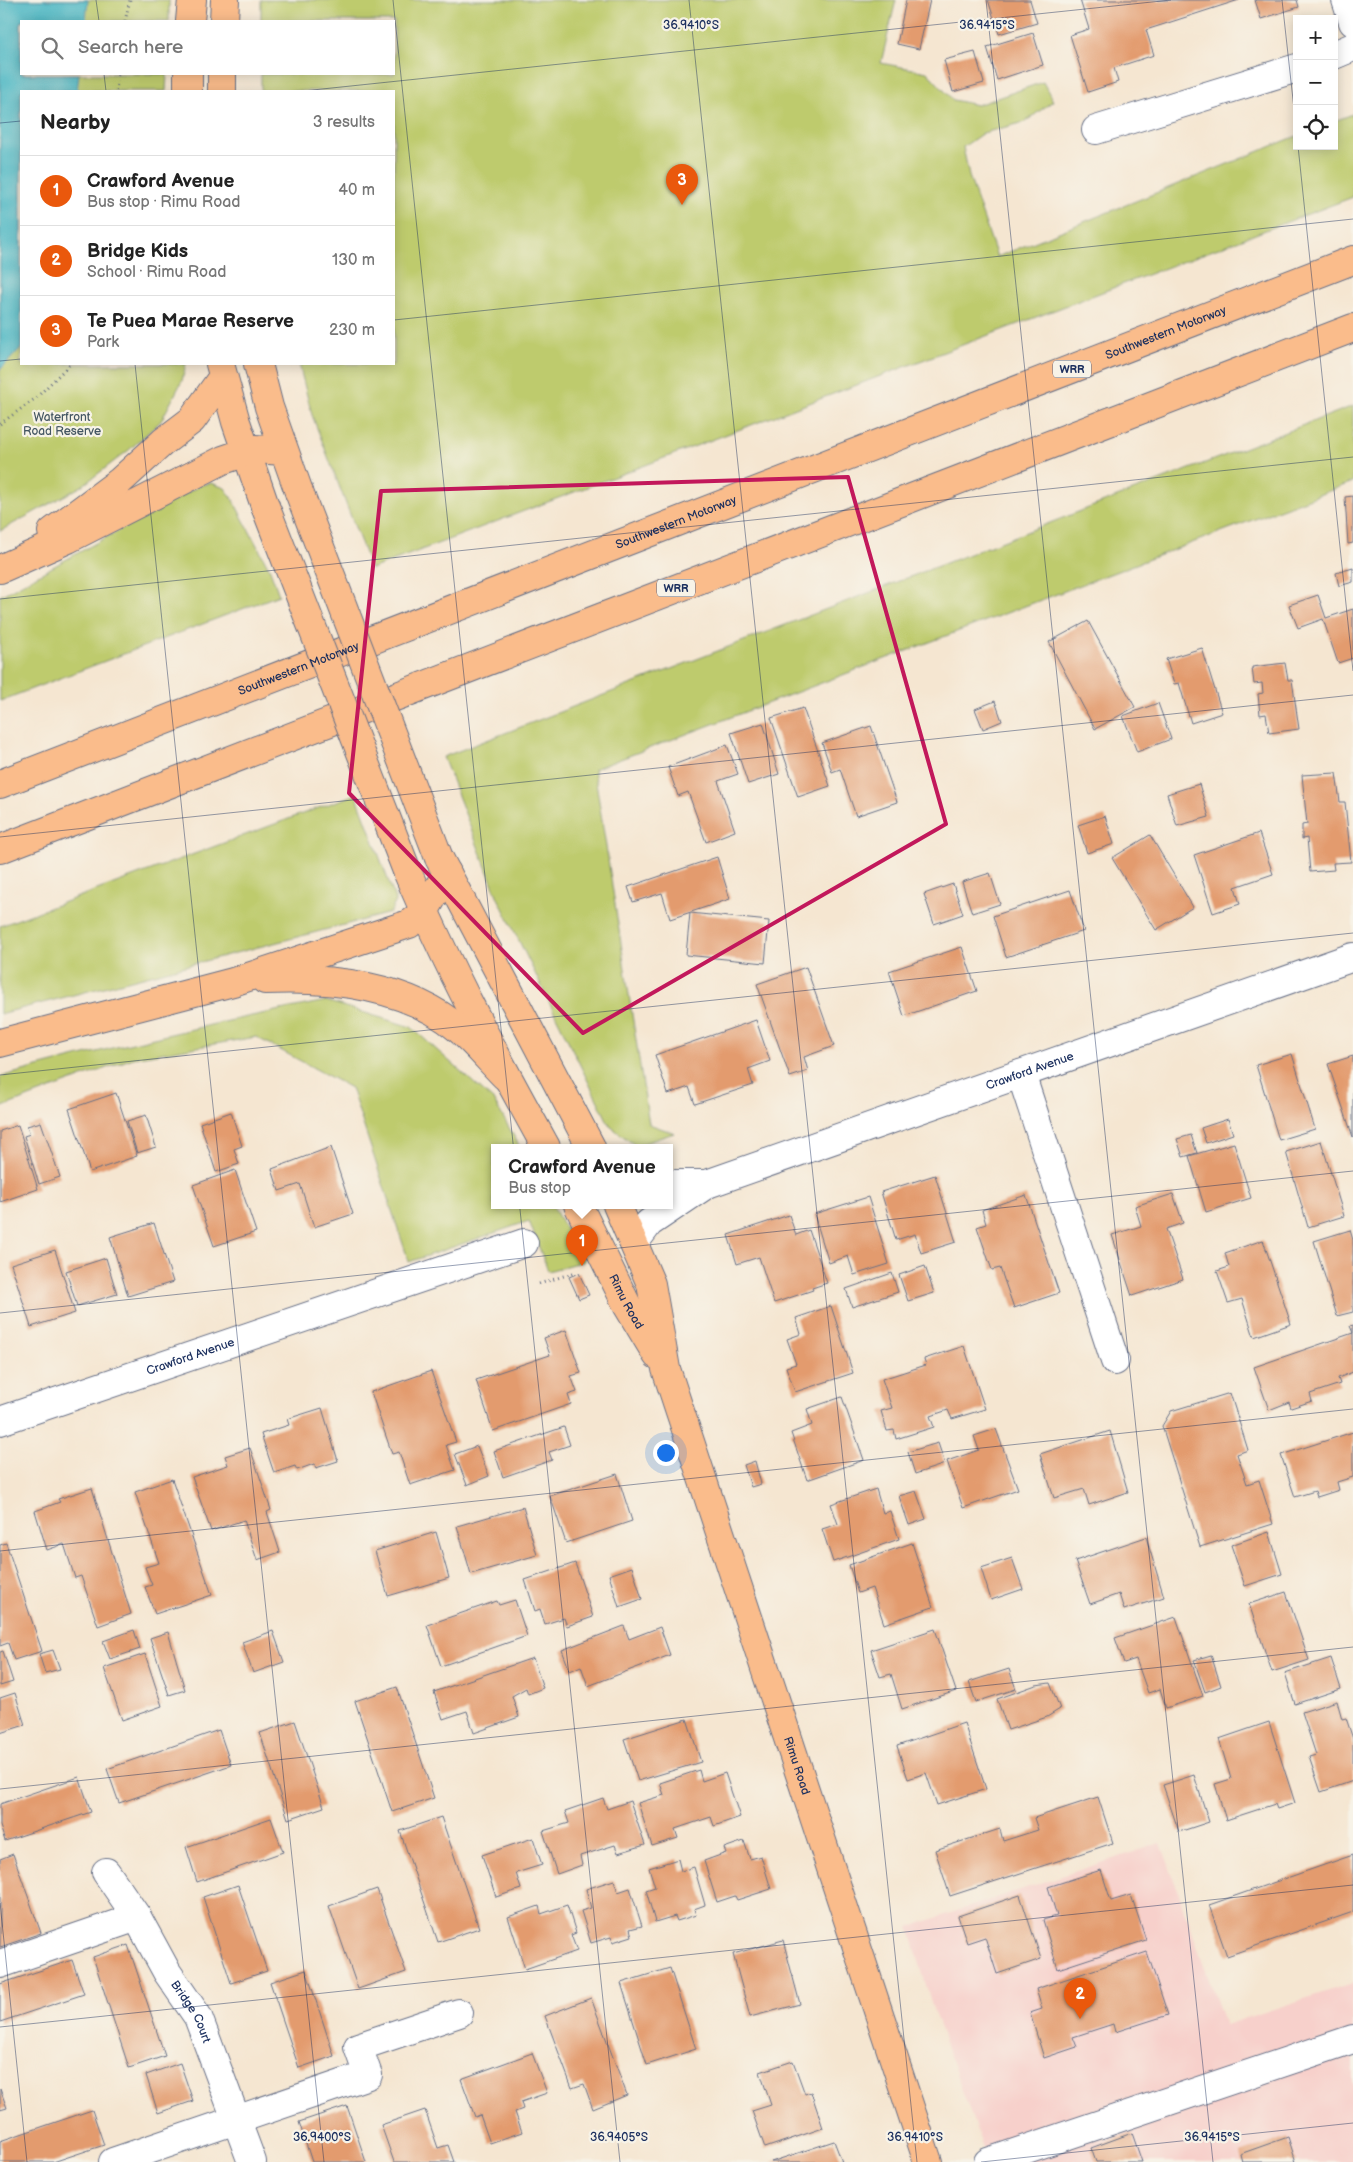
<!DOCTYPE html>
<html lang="en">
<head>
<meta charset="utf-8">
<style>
  body { margin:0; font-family:"Balsamiq Sans",sans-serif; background:#f6f6f6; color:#222 }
  .controls { position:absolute; right:15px; top:15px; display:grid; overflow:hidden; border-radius:0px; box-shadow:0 2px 12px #0003 }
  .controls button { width:45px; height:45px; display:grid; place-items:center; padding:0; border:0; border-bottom:1px solid #e0e0e0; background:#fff; color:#222; font:25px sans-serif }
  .you { position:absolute; left:665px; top:1452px; width:18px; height:18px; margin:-12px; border:4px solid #fff; border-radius:50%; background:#1a73e8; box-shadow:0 0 0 8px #1a73e833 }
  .badge { display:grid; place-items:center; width:32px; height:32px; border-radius:50%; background:#ea580c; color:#fff; font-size:16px; font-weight:700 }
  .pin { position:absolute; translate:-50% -41px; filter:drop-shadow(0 1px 2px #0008) }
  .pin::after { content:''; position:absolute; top:26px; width:18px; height:15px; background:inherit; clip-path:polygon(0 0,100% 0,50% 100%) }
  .popup { position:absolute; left:491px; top:1144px; width:182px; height:65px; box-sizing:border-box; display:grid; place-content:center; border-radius:0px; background:#fff; filter:drop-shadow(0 1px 4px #0005); font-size:16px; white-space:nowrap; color:#767676 }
  .popup b { font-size:19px; color:#222 }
  .popup::after { content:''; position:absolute; left:50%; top:100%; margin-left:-10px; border:10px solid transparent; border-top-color:#fff }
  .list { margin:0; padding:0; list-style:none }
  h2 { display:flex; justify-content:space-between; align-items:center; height:65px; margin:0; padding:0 20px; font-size:21px }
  h2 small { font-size:16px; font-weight:400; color:#767676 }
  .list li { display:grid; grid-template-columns:32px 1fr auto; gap:15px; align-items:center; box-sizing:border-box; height:70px; padding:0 20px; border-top:1px solid #e0e0e0 }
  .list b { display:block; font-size:19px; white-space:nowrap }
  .list p { margin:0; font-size:16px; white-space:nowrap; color:#767676 }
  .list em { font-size:16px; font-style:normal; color:#767676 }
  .icon { flex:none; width:28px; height:28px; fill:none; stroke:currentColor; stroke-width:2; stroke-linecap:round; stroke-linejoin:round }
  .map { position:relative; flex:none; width:1353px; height:2162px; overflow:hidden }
  .search { position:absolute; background:#fff; box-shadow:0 2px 12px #0003; left:20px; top:20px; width:375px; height:55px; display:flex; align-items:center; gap:12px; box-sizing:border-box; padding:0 18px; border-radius:0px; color:#767676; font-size:19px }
  .panel { position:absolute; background:#fff; box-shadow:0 2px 12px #0003; left:20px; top:90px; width:375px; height:275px; border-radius:0px }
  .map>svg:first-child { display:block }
  .built { fill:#f7d0cb }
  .green { fill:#becb6d; stroke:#6c7d66 }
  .water { fill:#49b6c3; stroke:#327290 }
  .building { fill:#e39b6e }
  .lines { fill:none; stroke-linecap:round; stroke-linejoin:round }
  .minor-casing { stroke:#676f86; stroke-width:30 }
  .major-casing { stroke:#676f86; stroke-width:30 }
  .highway-casing { stroke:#676f86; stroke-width:30 }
  .path { stroke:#676f86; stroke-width:3; stroke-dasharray:1 4; stroke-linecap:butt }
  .minor { stroke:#fff; stroke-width:28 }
  .major { stroke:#fabc8b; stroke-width:28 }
  .highway { stroke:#fabc8b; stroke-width:28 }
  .major-bridge-casing { stroke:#676f86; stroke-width:30; stroke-linecap:butt }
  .major-bridge { stroke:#fabc8b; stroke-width:28 }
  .marked { fill:none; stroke:#c2185b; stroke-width:4; stroke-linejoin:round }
  .ticks { fill:none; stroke:#1b2f5e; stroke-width:1; stroke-opacity:0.45 }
  .labels { text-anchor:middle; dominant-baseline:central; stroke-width:4.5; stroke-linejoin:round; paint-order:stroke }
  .shield { fill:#f7f3e8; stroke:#5d6a87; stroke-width:1 }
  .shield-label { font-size:11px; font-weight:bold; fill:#1b2f5e }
  .street-label { font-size:12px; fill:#1b2f5e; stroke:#f7f3e8 }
  .park-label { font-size:12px; fill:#445662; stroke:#f7f3e8 }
  .ticks-label { font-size:12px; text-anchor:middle; fill:#1b2f5e; stroke:#f7f3e8; stroke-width:4.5; stroke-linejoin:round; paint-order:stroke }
</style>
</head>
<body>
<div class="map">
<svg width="1353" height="2162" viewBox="0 0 1353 2162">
  <rect width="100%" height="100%" fill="#f7f3e8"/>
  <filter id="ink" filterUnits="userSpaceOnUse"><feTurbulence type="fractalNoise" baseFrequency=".02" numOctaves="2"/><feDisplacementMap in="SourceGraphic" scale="10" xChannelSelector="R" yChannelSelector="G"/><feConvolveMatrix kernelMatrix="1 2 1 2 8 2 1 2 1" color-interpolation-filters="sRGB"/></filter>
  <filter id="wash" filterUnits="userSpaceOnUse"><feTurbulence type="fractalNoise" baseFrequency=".0096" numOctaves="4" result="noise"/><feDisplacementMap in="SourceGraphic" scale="20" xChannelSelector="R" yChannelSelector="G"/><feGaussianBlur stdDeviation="1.12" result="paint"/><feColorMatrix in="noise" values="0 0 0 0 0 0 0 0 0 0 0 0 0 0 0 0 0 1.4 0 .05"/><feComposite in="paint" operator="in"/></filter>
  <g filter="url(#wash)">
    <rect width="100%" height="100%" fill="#f5e6d1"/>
    <path class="built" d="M1161,1843L1225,2025L1353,1983V2162H988L934,2012L909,1927Z"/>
    <path class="green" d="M0,0H169V21H21V74H167L166,91H21V364H186L182,381L161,421L129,450L82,486L0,531Z
      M261,0H896L881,63L927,72L953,100L977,105L1043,82L1053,101L1025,122L983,133L963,147L969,176L997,257L1297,136V146H1334V121L1353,114V197L371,569L312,415L299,364H394V91H261V74H394V21H261Z
      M1353,406V482L594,769L649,1124L674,1133L636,1146L610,1126L498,898L443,757Z
      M211,483L225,488L232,498L270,570L279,595L0,701V596L201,485Z
      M356,794L396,901L390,913L0,1014V926Z
      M326,1001L411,1027L494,1101L520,1147H494V1205H552L584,1261L548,1271L529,1221L409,1262L351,1088L256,1037L133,1058L0,1108V1077C108,1048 216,1022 326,1001Z"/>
    <path class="water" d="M0,0H88L86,21H21V74H79L77,91H21V348L0,370Z"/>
    <g id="blocks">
      <path class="building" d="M906,0H930L919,49L897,44Z
        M988,0H1030L1037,23L999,34Z
        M1080,0H1239L1146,30L1154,55L1114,68L1118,82L1088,92L1070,35L1089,29Z
        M1255,0H1297L1299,7L1261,19Z
        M1033,33L1043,65L997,80L987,47Z
        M975,52L984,83L953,92L944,60Z
        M1353,496V543L1348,544L1345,497Z
        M1353,568V582L1339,586L1336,573Z
        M1318,595L1326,618L1353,609V658L1338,663L1323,619L1298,628L1289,605Z
        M1088,621L1135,707L1095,729L1049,642Z
        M1202,648L1222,713L1191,723L1179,683L1174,684L1166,659Z
        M1285,663L1288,680H1292L1299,729L1269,733L1266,714L1260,715L1258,694L1263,693L1262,683L1254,684L1252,667Z
        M995,701L1002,721L983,729L975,709Z
        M1158,703L1171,739L1137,752L1123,716Z
        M803,708L830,786L798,797L771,718Z
        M763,723L779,774L748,784L731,733Z
        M871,726L897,802L856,816L840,769L832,772L822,743Z
        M727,745L738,774L718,781L735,831L706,842L688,792L678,796L668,767Z
        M1336,773L1340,802H1345L1351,862L1333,863L1334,870L1310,872L1307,838L1302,839V825L1307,824L1302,775Z
        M1199,784L1209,817L1177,826L1167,794Z
        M1105,816L1114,844L1087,853L1078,825Z
        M1259,833L1273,874L1235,887L1240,904L1213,913L1194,855Z
        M1150,835L1193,907L1156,930L1112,858Z
        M717,857L730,899L670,919L662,893L633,902L628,887Z
        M990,873L1000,904L972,913L962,882Z
        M953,884L963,914L934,924L924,894Z
        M1070,890L1084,931L1006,957L993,916Z
        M690,913L769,921L765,963L686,955Z
        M962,947L977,991L904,1016L889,971Z
        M806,967L834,1046L804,1057L808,1071L790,1077L757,984Z
        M756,1020L770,1061L748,1069L753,1085L695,1104L689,1087L668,1094L655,1055Z
        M1292,1054L1315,1129L1279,1140L1256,1065Z
        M1353,1056V1137L1328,1064Z
        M116,1093L137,1156L90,1172L69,1109Z
        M231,1112L242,1146L234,1149L239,1164L216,1172L200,1123Z
        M146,1115L156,1147L137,1153L127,1121Z
        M1228,1119L1233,1134L1206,1143L1201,1128Z
        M41,1122L60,1177L39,1184L24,1136L30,1134L27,1126Z
        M18,1125L38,1189L0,1202V1131Z
        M1191,1135L1197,1153L1183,1157L1177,1139Z
        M1321,1141L1344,1216L1308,1227L1286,1152Z
        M1234,1143L1251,1198L1206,1212L1189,1156Z
        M331,1147L353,1214L314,1227L300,1184L279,1191L272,1169Z
        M235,1170L256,1232L214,1246L193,1185Z
        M935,1175L956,1242L921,1253L915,1234L896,1240L881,1192Z
        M1173,1194L1183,1223L1166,1229L1183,1279L1132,1296L1112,1235L1141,1226L1135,1206Z
        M1026,1195L1059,1293L1014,1308L1000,1268L992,1270L977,1227L986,1224L982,1210Z
        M868,1197L889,1264L854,1275L848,1256L829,1263L814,1214Z
        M789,1215L796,1235L809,1230L827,1283L812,1288L813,1290L774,1303L759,1257L737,1264L728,1235Z
        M154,1223L173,1282L128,1296L110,1237Z
        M1350,1230L1353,1240V1312L1337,1316L1314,1241Z
        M1263,1240L1291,1324L1254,1337L1242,1299L1228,1303L1217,1271L1229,1267L1225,1253Z
        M55,1250L75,1313L31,1327L11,1264Z
        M106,1258L117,1294L77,1306L66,1271Z
        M925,1266L934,1293L908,1301L899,1275Z
        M579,1273L589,1295L579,1299L569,1277Z
        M892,1273L898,1292L852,1307L846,1289Z
        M831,1306L853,1373L795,1392L786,1367L796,1364L787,1339L801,1334L796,1318Z
        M1353,1325V1372L1338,1378L1340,1384L1310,1394L1312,1401L1291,1408L1289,1402L1269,1410L1254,1367L1353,1333L1350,1326Z
        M566,1330L581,1373L571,1376L577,1392L568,1395L571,1404L493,1431L476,1380L550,1355L544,1338Z
        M964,1346L985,1409L952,1419L948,1410L930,1416L934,1427L896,1439L894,1430L887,1431L881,1411L892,1408L882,1379L926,1365L924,1359Z
        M431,1371L456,1442L446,1445L455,1470L410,1485L399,1452L392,1454L371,1392Z
        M1230,1393L1248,1450L1237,1454L1247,1484L1259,1480L1273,1524L1200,1547L1162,1426L1171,1411Z
        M842,1397L864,1460L807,1480L791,1433L812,1425L807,1409Z
        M322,1408L338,1461L316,1468L314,1464L297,1470L295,1466L274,1473L261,1434L289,1425L287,1419Z
        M564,1427L570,1445L549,1452L552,1460L503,1477L494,1451Z
        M996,1429L1018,1489L963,1508L947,1461L979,1450L974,1436Z
        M1110,1431L1128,1492L1089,1505L1084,1489L1054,1498L1040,1454Z
        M1353,1432V1477L1337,1482L1339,1490L1317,1497L1315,1491L1295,1497L1281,1455Z
        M938,1443L945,1464L915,1474L908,1452Z
        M477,1446L489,1476L467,1485L455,1454Z
        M250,1448L271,1510L267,1512L280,1552L257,1560L244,1520L211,1531L192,1477L228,1465L225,1456Z
        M755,1461L761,1484L751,1487L744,1465Z
        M617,1474L632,1521L566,1543L550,1496Z
        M172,1479L212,1595L155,1614L145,1587L152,1585L145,1567L159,1563L135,1492Z
        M92,1488L131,1614L98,1626L81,1576L75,1578L64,1544L47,1550L35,1511L60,1502L58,1499Z
        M876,1489L883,1513L890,1511L899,1539L833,1562L822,1529L838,1524L831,1504Z
        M916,1491L926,1519L909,1525L899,1496Z
        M523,1507L537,1555L471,1574L457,1526Z
        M436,1532L449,1578L388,1596L375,1551Z
        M1269,1532L1282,1574L1245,1586L1231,1545Z
        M1146,1537L1164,1597L1124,1610L1119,1594L1090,1604L1075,1561Z
        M6,1543L42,1651L14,1660L8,1643L0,1646V1545Z
        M912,1543L933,1607L884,1624L872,1588L858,1593L849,1565Z
        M1012,1558L1023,1589L991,1600L981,1568Z
        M575,1563L593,1617L567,1626L564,1618L545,1624L540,1609L535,1611L525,1580Z
        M632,1567L642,1599L619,1607L609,1575Z
        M1286,1592L1309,1660L1272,1672L1249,1604Z
        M515,1600L527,1636L441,1666L427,1625L497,1601L499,1605Z
        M1176,1617L1203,1696L1166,1708L1160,1689L1148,1693L1136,1659L1124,1663L1115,1638Z
        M624,1626L629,1639L660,1627L670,1655L588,1686L581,1666L570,1671L562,1650Z
        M935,1629L956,1691L902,1709L891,1674L880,1677L871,1650Z
        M134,1630L140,1649L110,1659L103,1641Z
        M273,1631L284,1662L253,1673L242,1642Z
        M168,1632L185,1690L169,1695L150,1638Z
        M53,1650L60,1669L45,1673L39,1654Z
        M3,1651L13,1682L0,1686V1652Z
        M145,1654L162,1706L122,1720L104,1668Z
        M1211,1655L1221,1686L1205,1692L1194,1660Z
        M533,1658L543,1688L528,1694L526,1688L512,1696L519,1717L474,1733L467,1711L443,1719L434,1692Z
        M1331,1658L1341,1689L1295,1704L1285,1673Z
        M1009,1669L1016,1689L976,1702L969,1682Z
        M1050,1683L1060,1709L1047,1717L1008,1730L997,1699L1036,1685Z
        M397,1687L434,1798L392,1812L355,1701Z
        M15,1693L25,1725L0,1733V1698Z
        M1337,1701L1342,1719L1346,1718L1353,1739V1781L1321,1792L1309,1757L1316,1755L1302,1712Z
        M687,1719L701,1762L638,1781L624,1739Z
        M295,1721L324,1807L288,1819L260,1733Z
        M1269,1722L1295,1803L1277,1809L1275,1804L1226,1820L1215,1784L1231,1779L1219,1739Z
        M964,1723L986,1789L937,1805L926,1773L908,1779L897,1746Z
        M219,1730L231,1765L119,1803L107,1769Z
        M699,1770L702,1781L725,1773L740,1817L714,1826L711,1817L675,1829L678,1838L652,1846L638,1803L664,1795L660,1783Z
        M1194,1775L1209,1822L1179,1832L1163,1785Z
        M79,1777L91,1812L5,1841L0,1826V1804Z
        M1098,1797L1113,1843L950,1896L935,1850L1000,1829L1003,1841L1038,1830L1034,1818Z
        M603,1798L607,1809L630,1801L645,1845L618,1853L615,1845L580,1856L582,1865L557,1874L543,1831L569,1823L565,1811Z
        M441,1817L479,1928L438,1942L400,1831Z
        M271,1818L283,1852L197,1882L186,1847Z
        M533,1838L542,1865L516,1873L521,1889L496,1897L482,1855Z
        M744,1841L750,1859L761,1856L771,1889L737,1900L735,1896L717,1902L704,1861L726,1853L724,1848Z
        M13,1854L41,1933L0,1947V1859Z
        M1353,1855V1912L1227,1956L1209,1905Z
        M678,1859L681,1871L694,1867L705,1905L694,1909L696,1915L677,1921L675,1916L655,1922L646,1890L655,1887L649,1868Z
        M1101,1870L1111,1901L1131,1895L1146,1940L1058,1969L1043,1920L1057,1916L1048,1887Z
        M614,1880L618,1892L630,1888L642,1926L630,1929L632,1936L613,1942L611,1937L591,1943L581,1911L591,1908L586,1889Z
        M238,1885L267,1971L231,1983L203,1897Z
        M377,1889L406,1972L358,1989L329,1906Z
        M1020,1895L1041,1959L997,1974L985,1937L967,1943L958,1916Z
        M567,1905L576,1933L571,1935L577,1951L525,1969L508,1917L539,1906L541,1914Z
        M783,1940L800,2004L750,2017L733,1954Z
        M128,1945L165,2056L129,2068L93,1957Z
        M1147,1952L1168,2015L1115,2032L1113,2024L1073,2037L1077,2047L1044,2058L1030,2013L1042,2009L1036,1989Z
        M72,1960L84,1994L0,2022V1984Z
        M670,1968L696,2049L647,2065L621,1983Z
        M306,1970L334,2056L299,2068L270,1982Z
        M591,1998L627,2095L593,2109L584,2084L572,2088L545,2016Z
        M532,2053L547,2093L521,2102L523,2109L515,2112L522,2132L490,2143L480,2115L475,2117L461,2079Z
        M793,2061L805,2094L811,2092L823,2128L765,2148L752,2111L771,2105L760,2072Z
        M180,2063L193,2101L158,2113L146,2075Z
        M0,2089L7,2108L0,2110Z
        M347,2106L366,2162H312L299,2122Z
        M92,2110L104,2145L53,2162H0V2141Z
        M425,2110L438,2148L448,2145L454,2162H394L381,2125Z
        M1132,2133L1142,2162H1096L1091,2148Z
        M1288,2137L1296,2162H1242L1240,2154Z
        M834,2141L842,2162H771Z"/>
    </g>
  </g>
  <g filter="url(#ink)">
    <use href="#blocks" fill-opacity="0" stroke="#676f86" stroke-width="1"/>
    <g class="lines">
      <g class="minor-casing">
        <g id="minor">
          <path d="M1346,0L1353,22"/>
          <path d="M1334,55L1353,47"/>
          <path d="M1096,130L1297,68"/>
          <path d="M1021,1074L1115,1361"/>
          <path id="s1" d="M707,1184L1353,957"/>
          <path d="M634,1243L649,1223L707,1184H670"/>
          <path id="s2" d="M0,1421L524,1243"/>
          <path id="s3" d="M106,1872L137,1917L167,1972L198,2017L252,2162"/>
          <path d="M0,1964L137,1917"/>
          <path d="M113,2162L368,2075L358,2047L459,2013"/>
          <path d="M988,2162L1353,2039"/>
        </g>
      </g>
      <g class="major-casing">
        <g id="major">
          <path d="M190,21L192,0"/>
          <path d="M224,21L225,0"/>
          <path d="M188,91V74"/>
          <path d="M222,91V74"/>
          <path d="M220,364L236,422L265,506"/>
          <path d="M258,364L269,407L299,492"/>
          <path d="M439,858L591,1147"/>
          <path d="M407,871C447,966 496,1057 546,1147"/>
          <path id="s4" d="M578,1205L627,1305L657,1355"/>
          <path id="s5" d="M617,1205L651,1284L666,1369L928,2162"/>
        </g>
      </g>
      <g class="highway-casing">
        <g id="highway">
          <path d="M52,532L119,482L163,442L192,420L222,378"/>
          <path d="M0,569L68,539L223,460L255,449L283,451"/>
          <path id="s6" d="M0,784L1353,260"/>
          <path d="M0,849L1353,328"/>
          <path d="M265,980C329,977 409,985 460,1030C476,1044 490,1061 505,1076"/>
          <path d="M0,1043L233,982L409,924L424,912L447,873"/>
        </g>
      </g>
      <path class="path" d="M125,21L130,0
        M116,91L118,74
        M0,424L36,398L70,364
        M539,1284L576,1272"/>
      <use href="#minor" class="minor"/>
      <use href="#major" class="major"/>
      <use href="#highway" class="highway"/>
      <g class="major-bridge-casing">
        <path id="major-bridge" d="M299,492L439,858
          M265,506L407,871"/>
      </g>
      <use href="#major-bridge" class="major-bridge"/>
    </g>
  </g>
  <path class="marked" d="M848,477L946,824L583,1033L349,793L381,491Z"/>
  <path class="ticks" d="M96,0L99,21M393,0L620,2162M689,0L917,2162M986,0L1213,2162M1282,0L1297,136M104,74L106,91M303,91L1171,0M0,123L21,121M1298,146L1353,671M394,320L1353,219M0,361L21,359M135,364L324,2162M0,599L1353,457M0,837L1353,695M0,1075L1353,933M0,1313L1353,1171M0,1551L1353,1409M0,1789L1353,1647M0,1903L27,2162M0,2027L1353,1885M981,2162L1353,2123"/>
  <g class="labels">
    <g class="shield">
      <rect x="1053" y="360.5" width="38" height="17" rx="4"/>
      <rect x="657" y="579.5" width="38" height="17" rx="4"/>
    </g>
    <g class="shield-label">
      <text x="1072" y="369">WRR</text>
      <text x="676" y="588">WRR</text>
    </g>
    <g class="street-label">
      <text stroke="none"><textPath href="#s6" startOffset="1250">Southwestern Motorway</textPath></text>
      <text stroke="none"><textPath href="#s6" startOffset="725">Southwestern Motorway</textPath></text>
      <text stroke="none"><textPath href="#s6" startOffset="320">Southwestern Motorway</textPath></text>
      <text stroke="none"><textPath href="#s1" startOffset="342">Crawford Avenue</textPath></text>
      <text stroke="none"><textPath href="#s4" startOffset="108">Rimu Road</textPath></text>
      <text stroke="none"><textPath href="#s2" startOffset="201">Crawford Avenue</textPath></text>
      <text stroke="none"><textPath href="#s5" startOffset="590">Rimu Road</textPath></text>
      <text stroke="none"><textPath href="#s3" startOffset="164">Bridge Court</textPath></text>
    </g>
    <g class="park-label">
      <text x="62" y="417">Waterfront<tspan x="62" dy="14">Road Reserve</tspan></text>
    </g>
  </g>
  <g class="ticks-label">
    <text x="691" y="29">36.9410°S</text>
    <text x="987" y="29">36.9415°S</text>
    <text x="322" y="2141">36.9400°S</text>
    <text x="619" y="2141">36.9405°S</text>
    <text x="915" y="2141">36.9410°S</text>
    <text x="1212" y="2141">36.9415°S</text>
  </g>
</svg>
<div class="controls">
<button>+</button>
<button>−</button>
<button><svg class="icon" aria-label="locate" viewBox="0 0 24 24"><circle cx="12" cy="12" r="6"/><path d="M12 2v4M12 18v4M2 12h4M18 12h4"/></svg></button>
</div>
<div class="you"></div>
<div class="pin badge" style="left:582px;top:1266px">1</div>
<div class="popup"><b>Crawford Avenue</b>Bus stop</div>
<div class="pin badge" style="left:1080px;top:2019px">2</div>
<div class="pin badge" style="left:682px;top:205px">3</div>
<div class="search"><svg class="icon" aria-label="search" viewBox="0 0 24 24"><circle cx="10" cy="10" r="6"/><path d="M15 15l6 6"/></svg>Search here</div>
<section class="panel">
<h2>Nearby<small>3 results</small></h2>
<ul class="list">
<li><span class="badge">1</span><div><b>Crawford Avenue</b><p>Bus stop · Rimu Road</p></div><em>40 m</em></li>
<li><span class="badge">2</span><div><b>Bridge Kids</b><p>School · Rimu Road</p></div><em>130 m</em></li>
<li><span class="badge">3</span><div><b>Te Puea Marae Reserve</b><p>Park</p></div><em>230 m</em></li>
</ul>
</section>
</div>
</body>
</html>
